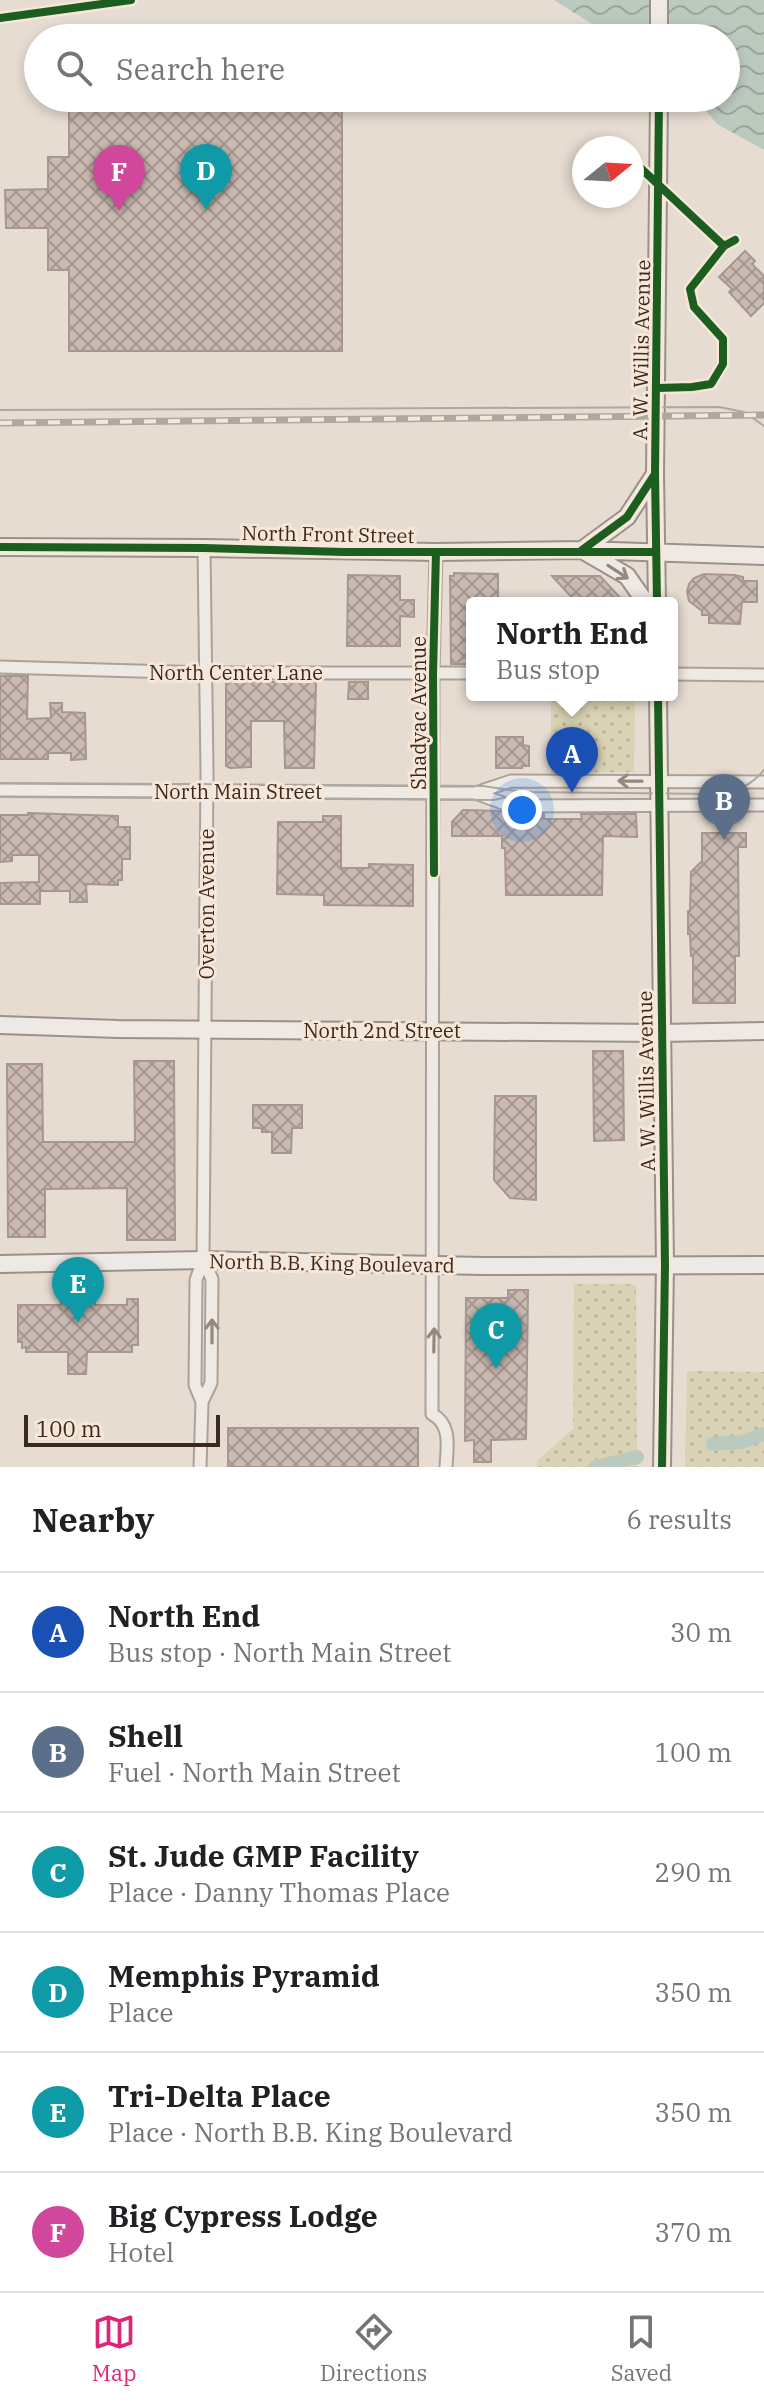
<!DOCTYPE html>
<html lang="en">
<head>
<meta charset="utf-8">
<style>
  body { margin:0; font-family:"IBM Plex Serif",serif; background:#f2f2f2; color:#202124 }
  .compass { position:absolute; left:572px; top:136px; width:72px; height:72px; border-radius:50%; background:#fff; box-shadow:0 4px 12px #0003; rotate:72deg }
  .scale { position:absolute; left:24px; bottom:20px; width:196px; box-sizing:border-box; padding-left:8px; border:4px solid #3c2820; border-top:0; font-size:22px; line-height:28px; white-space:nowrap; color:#3c2820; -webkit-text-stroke:6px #f6e7d8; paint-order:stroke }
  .you { position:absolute; left:522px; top:810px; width:28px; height:28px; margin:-20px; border:6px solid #fff; border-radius:50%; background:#1a73e8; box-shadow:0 0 0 12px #1a73e833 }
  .badge { display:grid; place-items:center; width:52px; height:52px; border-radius:50%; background:#db2777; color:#fff; font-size:26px; font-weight:700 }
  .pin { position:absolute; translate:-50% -66px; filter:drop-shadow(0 2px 4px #0008) }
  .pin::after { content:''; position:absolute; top:42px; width:28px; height:24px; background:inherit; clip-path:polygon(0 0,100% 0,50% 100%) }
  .popup { position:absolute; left:466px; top:597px; width:212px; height:104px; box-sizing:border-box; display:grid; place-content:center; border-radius:8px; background:#fff; filter:drop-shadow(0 2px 6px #0005); font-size:26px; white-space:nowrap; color:#757577 }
  .popup b { font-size:30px; color:#202124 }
  .popup::after { content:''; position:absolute; left:50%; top:100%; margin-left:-16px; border:16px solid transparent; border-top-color:#fff }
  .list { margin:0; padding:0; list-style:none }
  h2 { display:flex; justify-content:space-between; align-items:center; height:104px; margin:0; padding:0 32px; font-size:34px }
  h2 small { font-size:26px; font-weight:400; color:#757577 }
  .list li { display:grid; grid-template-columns:52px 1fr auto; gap:24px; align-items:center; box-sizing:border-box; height:120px; padding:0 32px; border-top:2px solid #e0e0e0 }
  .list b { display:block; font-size:30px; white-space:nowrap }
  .list p { margin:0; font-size:26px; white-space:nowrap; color:#757577 }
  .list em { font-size:26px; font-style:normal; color:#757577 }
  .icon { flex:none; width:44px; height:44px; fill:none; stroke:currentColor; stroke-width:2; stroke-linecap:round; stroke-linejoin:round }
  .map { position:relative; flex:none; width:764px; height:1467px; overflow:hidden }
  .search { position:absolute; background:#fff; box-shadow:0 4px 12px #0003; left:24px; right:24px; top:24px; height:88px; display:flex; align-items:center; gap:20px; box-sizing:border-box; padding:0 28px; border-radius:44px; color:#757577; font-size:30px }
  .sheet { height:824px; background:#fff }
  nav { display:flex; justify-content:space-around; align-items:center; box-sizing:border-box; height:112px; border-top:2px solid #e0e0e0; background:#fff; font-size:22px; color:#757577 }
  nav a { display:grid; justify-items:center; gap:4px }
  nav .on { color:#db2777 }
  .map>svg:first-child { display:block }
  .grass { fill:url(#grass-dots) }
  .water { fill:url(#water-waves) }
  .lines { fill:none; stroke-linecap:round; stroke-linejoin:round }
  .canal { stroke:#bbcabe; stroke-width:14 }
  .building { fill:url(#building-cross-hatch); stroke:#a79790; stroke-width:2 }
  .street-casing { stroke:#aca199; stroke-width:15 }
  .secondary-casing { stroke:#9b918a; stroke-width:20 }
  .street { stroke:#eee9e2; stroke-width:11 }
  .secondary { stroke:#eee9e2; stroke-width:16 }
  .tram { stroke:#aea7a2; stroke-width:2 }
  .rail-casing { stroke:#aea7a2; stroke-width:7 }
  .rail { stroke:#f6e7d8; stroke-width:4; stroke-dasharray:12; stroke-linecap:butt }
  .cycleway-casing { stroke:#f6e7d8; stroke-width:13 }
  .cycleway { stroke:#1b5e20; stroke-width:8 }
  .oneway { stroke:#958881 }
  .labels { text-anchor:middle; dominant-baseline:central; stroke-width:6; stroke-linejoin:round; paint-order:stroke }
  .street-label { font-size:20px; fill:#3c2820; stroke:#f6e7d8 }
</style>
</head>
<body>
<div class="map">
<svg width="764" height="1467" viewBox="0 0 764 1467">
  <defs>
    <pattern id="grass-dots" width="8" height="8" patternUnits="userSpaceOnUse" patternTransform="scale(2)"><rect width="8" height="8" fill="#d9d2b4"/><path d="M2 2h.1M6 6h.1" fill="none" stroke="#bbb49a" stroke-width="1.8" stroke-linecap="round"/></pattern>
    <pattern id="water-waves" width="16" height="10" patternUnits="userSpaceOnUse" patternTransform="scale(2)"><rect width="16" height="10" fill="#bbcabe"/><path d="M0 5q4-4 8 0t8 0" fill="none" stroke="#99a49a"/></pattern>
    <pattern id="building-cross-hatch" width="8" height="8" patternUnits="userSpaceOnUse" patternTransform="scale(2)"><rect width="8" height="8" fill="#cabab2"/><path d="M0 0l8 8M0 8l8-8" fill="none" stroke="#a59790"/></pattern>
  </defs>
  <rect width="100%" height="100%" fill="#e6dcd1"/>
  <path class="grass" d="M555,695H635L634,772L551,773V703Z
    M574,1284H631L636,1286L637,1467H537V1461L573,1429Z
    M687,1371L764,1372V1467H685Z"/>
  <path class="water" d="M554,0H764V150L717,124L695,98H726V38H614Z"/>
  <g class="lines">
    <path class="canal" d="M713,1444L741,1442L764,1434
      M596,1467L637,1457"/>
  </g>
  <path class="building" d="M69,98H342V351H69V270H48V228H6L5,190L48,189V157H69Z
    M745,251L755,261L752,264L764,276V303L751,316L729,292L732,289L719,277Z
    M454,573L498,574V603H472V664H451L450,576H454Z
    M704,574L735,575L743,577V581H757V602H742L740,624L709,623V615H702V611L689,601L687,592L689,584L694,578Z
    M348,575L400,576V600H414V617L400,616V646H347Z
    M552,576H600L625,603H577Z
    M0,676H28L27,719L51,718L50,703H62V712L85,713L86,759L71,760V753H48V759H0Z
    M226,682H316L314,768H285L284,721H251V767L230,768L226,766Z
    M349,682H368V699H348Z
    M496,737H523V745L529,746V766H522V768H496Z
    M463,810L501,811L511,814H544V819H582L581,814H636L637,837L603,836L602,895H506L505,848H502V836H452V822Z
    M28,813L118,816V827H130V859H122V880H118V885L86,884L87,902H70V891H40V904H0V883L39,882V855H12V861L0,862V815H28Z
    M323,816H341V868H369V864L413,865V906L324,905V895L277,894L278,822H323Z
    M702,833H746V847H738L739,956H735V1003H693V956H691L690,934H688V911H690L691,872L702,861Z
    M593,1051H623L624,1140L594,1141Z
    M134,1061H174L175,1240H127V1188L45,1189V1237H8L7,1064H42L43,1142H135Z
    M495,1096H536V1200L510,1198L494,1180Z
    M253,1105H302V1128H292L291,1153H272V1132H262V1128H253Z
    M508,1290H528L526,1439L491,1440V1462H474V1440L465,1441L466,1298H508Z
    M61,1299H95V1305H127V1299H138V1345H132V1352H87L86,1374H68V1352H26V1347L22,1348V1342H18V1305H61Z
    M228,1428H418V1467H228Z"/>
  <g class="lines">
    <g class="street-casing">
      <path id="street" d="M436,552L433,673L432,1414C452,1425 447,1447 446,1467
        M0,667L206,673H472
        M672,674L764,675
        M0,790L475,793L511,781L764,782
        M475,793L511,806L764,805
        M202,1402L211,1383L212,1279L203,1260
        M200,1467L202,1402L195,1385L196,1280L203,1260L207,772L204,548"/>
    </g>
    <g class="secondary-casing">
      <path id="secondary" d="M659,38V0
        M0,547L204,548L436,552L582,550L764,556
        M582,550L627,517L655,474
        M584,551L627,576L646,603
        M657,603L655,474L659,98
        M658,695L665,1265L662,1467
        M0,1025L118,1029L661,1033L764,1031
        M0,1264L203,1260L483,1266L764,1265"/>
    </g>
    <use href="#street" class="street"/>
    <use href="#secondary" class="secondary"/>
    <path class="tram" d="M0,410L719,407L744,412L764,426
      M0,783L483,786L523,792L716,794C736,792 751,786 764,770
      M0,797L493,800L519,795"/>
    <g class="rail-casing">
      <path id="rail" d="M0,423L764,415"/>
    </g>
    <use href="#rail" class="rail"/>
    <g class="cycleway-casing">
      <path id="cycleway" d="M0,18L131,0
        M632,160L724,246
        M657,388L692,387L711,384L723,364V339L694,307L690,289L724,246L735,240
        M0,547L204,548L344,552H656
        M582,550L627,517L655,474
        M657,603L655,474L659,98
        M658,695L665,1265L662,1467
        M434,873L433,673L436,552"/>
    </g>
    <use href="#cycleway" class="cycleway"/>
  </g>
  <defs><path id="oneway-shaft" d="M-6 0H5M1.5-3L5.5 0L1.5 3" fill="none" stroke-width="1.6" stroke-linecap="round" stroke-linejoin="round" transform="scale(2)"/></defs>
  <g class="oneway">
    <use href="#oneway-shaft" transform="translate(618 572) rotate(33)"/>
    <use href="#oneway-shaft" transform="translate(630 781) rotate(-179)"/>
    <use href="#oneway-shaft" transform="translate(212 1331) rotate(-90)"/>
    <use href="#oneway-shaft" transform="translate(434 1340) rotate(-89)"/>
  </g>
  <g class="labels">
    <g class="street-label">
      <text transform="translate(641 350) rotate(-89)">A. W. Willis Avenue</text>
      <text transform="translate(328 534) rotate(1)">North Front Street</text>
      <text x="236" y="672">North Center Lane</text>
      <text transform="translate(418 713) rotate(-90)">Shadyac Avenue</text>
      <text x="238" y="791">North Main Street</text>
      <text transform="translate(206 904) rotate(-90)">Overton Avenue</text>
      <text x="382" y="1030">North 2nd Street</text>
      <text transform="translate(646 1081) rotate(-91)">A. W. Willis Avenue</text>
      <text transform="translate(332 1263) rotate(1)">North B.B. King Boulevard</text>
    </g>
  </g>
</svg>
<svg class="compass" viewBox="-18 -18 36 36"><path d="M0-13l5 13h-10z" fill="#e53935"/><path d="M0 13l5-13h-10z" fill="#757577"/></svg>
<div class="scale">100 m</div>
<div class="you"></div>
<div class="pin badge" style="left:572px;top:793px;background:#1a4fb4">A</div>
<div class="popup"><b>North End</b>Bus stop</div>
<div class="pin badge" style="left:724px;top:840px;background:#5c6f8a">B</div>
<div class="pin badge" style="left:496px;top:1369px;background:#0f9aa8">C</div>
<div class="pin badge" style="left:206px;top:210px;background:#0f9aa8">D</div>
<div class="pin badge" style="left:78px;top:1323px;background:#0f9aa8">E</div>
<div class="pin badge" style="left:119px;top:211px;background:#d1479c">F</div>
<div class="search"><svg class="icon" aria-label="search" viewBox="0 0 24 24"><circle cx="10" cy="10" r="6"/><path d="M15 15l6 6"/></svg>Search here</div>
</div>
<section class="sheet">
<h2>Nearby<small>6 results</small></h2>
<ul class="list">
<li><span class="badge" style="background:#1a4fb4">A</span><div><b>North End</b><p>Bus stop · North Main Street</p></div><em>30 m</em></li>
<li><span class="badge" style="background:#5c6f8a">B</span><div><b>Shell</b><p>Fuel · North Main Street</p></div><em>100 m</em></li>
<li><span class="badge" style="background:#0f9aa8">C</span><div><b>St. Jude GMP Facility</b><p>Place · Danny Thomas Place</p></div><em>290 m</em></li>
<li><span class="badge" style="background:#0f9aa8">D</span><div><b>Memphis Pyramid</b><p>Place</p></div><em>350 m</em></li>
<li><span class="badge" style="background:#0f9aa8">E</span><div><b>Tri-Delta Place</b><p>Place · North B.B. King Boulevard</p></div><em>350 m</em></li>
<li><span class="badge" style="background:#d1479c">F</span><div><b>Big Cypress Lodge</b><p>Hotel</p></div><em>370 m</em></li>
</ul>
</section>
<nav>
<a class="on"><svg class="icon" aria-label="map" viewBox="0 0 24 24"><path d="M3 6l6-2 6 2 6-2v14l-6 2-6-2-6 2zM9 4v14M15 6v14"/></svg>Map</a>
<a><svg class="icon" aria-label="directions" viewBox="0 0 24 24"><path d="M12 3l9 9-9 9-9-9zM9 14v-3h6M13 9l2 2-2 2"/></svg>Directions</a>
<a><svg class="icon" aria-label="saved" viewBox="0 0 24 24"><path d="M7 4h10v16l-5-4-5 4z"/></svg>Saved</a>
</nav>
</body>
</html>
